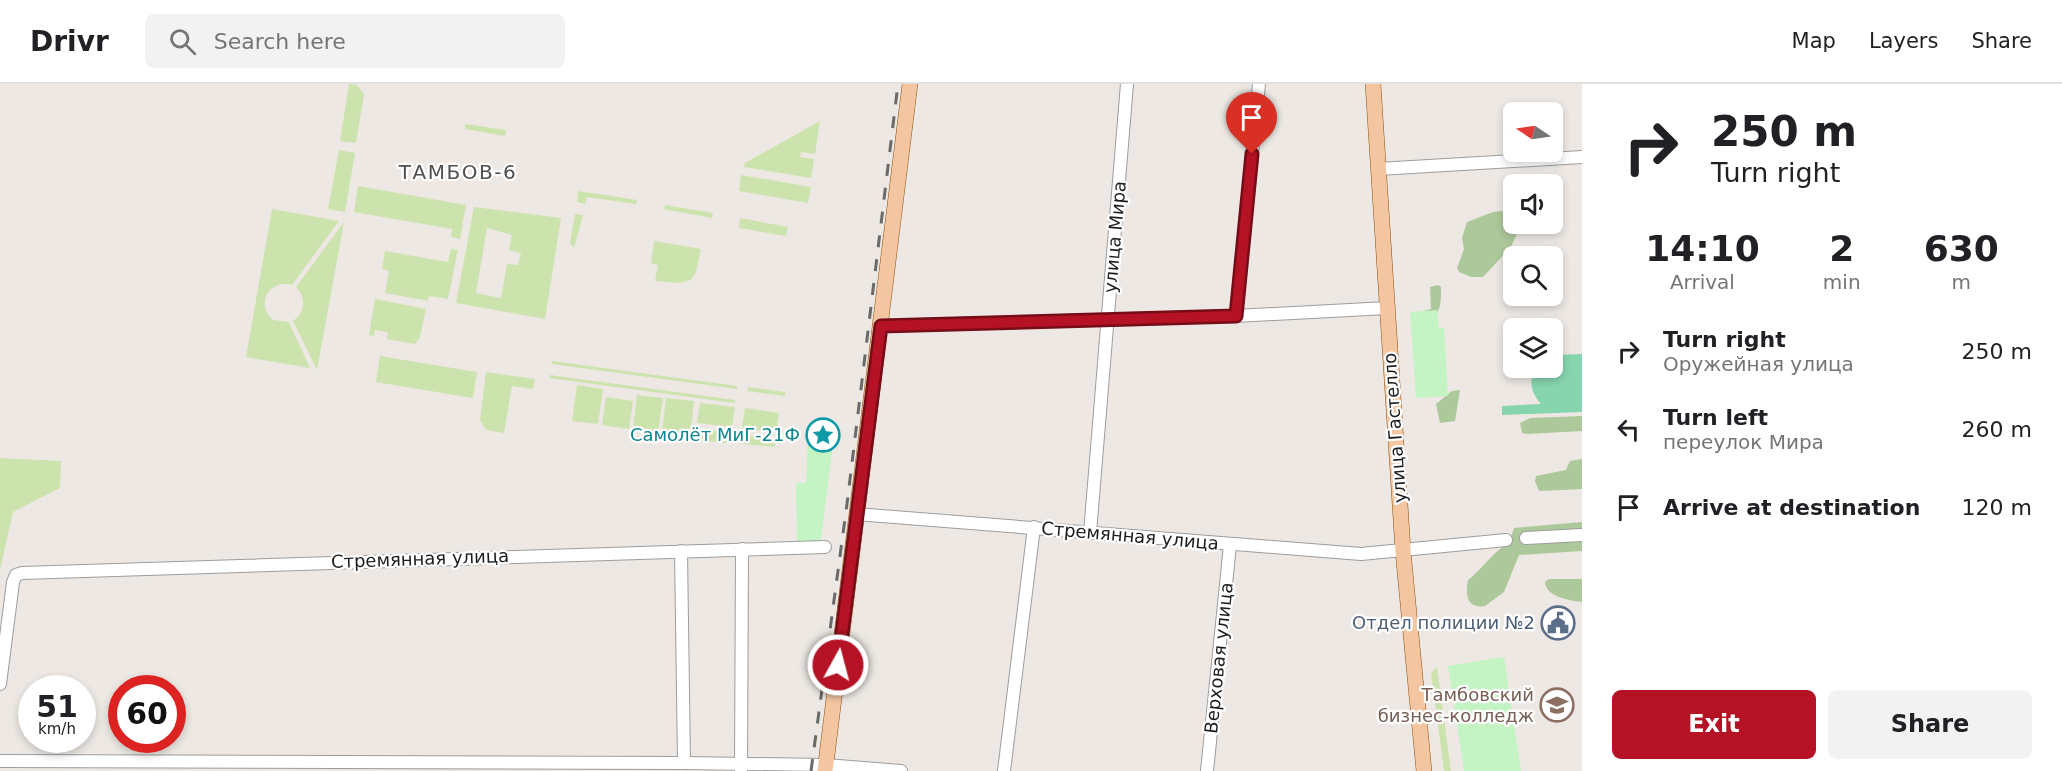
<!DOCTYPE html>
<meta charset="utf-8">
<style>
body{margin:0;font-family:"DejaVu Sans",sans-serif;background:#f2f2f2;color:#202124;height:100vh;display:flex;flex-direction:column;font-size:22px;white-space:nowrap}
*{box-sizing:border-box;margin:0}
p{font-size:20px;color:#757577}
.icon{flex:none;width:33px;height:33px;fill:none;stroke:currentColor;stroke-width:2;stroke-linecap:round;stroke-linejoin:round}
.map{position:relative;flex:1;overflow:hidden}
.panel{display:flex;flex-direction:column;background:#fff;width:480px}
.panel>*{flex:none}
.hud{background:#fff;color:#202124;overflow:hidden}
.needle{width:39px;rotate:283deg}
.fabs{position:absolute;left:1503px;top:18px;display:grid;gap:12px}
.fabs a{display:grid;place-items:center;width:60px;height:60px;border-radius:9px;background:#fff;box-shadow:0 3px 9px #0003;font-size:30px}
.speed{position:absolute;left:18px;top:591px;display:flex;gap:12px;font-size:30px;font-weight:700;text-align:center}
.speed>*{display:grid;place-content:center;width:78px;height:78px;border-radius:50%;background:#fff;box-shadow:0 3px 9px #0003;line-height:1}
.speed small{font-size:15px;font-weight:400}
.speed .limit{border:9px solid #d22;background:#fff;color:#111}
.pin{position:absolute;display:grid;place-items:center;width:51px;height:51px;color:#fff;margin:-62px -26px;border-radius:50% 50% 50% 0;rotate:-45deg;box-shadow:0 0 6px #0007}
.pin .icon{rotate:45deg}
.me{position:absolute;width:66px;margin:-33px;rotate:7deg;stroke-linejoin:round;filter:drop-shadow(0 0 4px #0008)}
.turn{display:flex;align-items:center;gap:21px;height:126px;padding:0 30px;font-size:27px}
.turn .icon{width:78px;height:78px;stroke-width:2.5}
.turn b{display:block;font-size:42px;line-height:51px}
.eta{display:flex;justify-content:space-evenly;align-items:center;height:102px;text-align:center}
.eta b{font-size:36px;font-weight:700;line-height:42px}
.button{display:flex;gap:12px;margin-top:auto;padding:12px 30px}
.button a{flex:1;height:69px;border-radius:9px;background:#b61225;color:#fff;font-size:24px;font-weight:700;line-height:69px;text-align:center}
.button a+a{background:#f2f2f2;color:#202124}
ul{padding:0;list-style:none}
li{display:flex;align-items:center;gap:18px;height:78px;padding:0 30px}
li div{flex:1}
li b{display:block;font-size:22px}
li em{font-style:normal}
header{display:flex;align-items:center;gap:36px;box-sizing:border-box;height:84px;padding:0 30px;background:#fff;border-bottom:2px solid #e0e0e0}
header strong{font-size:28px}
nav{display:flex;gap:33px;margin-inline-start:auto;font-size:21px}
.search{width:420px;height:54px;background:#f2f2f2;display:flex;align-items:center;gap:15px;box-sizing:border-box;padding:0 21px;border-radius:9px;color:#757577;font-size:22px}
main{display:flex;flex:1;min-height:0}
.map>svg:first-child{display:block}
</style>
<header>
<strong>Drivr</strong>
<div class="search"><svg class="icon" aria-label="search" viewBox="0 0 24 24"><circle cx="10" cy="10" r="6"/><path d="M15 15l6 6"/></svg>Search here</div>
<nav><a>Map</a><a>Layers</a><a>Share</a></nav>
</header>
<main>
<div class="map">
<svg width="1582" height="687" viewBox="0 0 1582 687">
<rect width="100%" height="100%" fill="#ede8e3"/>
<g fill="#cde3ad" fill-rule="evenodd">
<path d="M349,0L357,1L364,10L356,59L340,57Z"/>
<path d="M820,37L815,70L801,68L800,73L814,75L811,94L744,83L745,79Z"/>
<path d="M465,40L506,46L505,52L465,45Z"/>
<path d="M339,66L355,69L345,128L328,125Z"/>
<path d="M741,91L811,103L808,119L739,107Z"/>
<path d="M358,102L466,121L460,155L451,153L452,145L354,128Z"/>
<path d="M578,107L637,116L636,120L587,113L585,120L577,118Z"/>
<path d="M665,121L713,129L712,134L664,125Z"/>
<path d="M474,123L561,134L545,235L456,219ZM487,144L512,151L509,166L521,169L518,181L507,180L501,214L476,209Z"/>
<path d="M272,125L339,137L292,201C269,195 255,220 273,236L289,238L310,284L246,273Z"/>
<path d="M575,130L583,131L574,164L570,159Z"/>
<path d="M740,134L788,143L786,152L739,144Z"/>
<path d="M344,138L317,286L293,237C305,228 307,215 296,203Z"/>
<path d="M654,157L701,165L696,188L691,196L679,199L655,197L658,181L651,179Z"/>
<path d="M451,165L458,166L448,215L429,212L428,217L385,209L389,187L382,185L385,167L448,178Z"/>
<path d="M375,215L426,225L420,253L415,260L387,255L388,248L375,246L374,252L369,251Z"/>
<path d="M380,272L477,288L473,314L376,298Z"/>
<path d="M552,277L737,302V305L552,280Z"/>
<path d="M486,288L535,295L533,305L512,302L504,349L486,346L480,336Z"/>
<path d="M550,291L735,316V319L549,294Z"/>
<path d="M577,301L603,305L598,340L572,337Z"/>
<path d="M748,303L785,308V312L747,307Z"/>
<path d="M637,311L663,314L658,348L633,345Z"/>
<path d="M606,313L633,317L629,345L602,341Z"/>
<path d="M666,314L694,317L690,352L662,348Z"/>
<path d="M700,319L735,323L732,343L697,339Z"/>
<path d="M745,324L779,329L776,349L742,344Z"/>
<path d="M696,345L728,348L727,359L696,356Z"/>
<path d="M744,351L776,354L775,363L743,360Z"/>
<path d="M0,374L61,377L60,404L13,428L0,486Z"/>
<path d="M1437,583L1451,687H1444L1431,589Z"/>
</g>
<g fill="#adc89b">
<path d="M1513,126L1514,140H1529L1517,149L1511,163L1483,193H1471L1459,188L1457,184L1464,165L1462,154L1467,138L1493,128Z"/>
<path d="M1438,201L1441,203C1441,224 1441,228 1424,240L1417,229L1431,225L1430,203Z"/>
<path d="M1460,306L1455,337L1440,339L1436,320L1452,307Z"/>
<path d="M1582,332V347L1527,350L1522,349L1520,339L1530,334Z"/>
<path d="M1582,375V405L1539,407L1535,397L1536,392L1566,386L1570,377Z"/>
<path d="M1582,438V467L1519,471L1504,508L1485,522C1467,525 1465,511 1468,496C1483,485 1492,468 1509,459L1514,444Z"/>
<path d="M1549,495H1582V518C1570,517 1545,512 1545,498Z"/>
</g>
<g fill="#c4f4c3">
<path d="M1437,226L1439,244H1444L1448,312L1416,314L1410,228Z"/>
<path d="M809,339L835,343L820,462H797L796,399H806Z"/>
<path d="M1504,573L1521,687H1464L1448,582Z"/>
</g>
<path fill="#87d5ae" d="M1582,270V328L1502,331V322L1541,320C1531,309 1528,297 1536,284H1552L1553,272L1555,271Z"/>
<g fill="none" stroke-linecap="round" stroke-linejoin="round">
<g stroke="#9d9d9d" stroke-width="14">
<g id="minor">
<path d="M1378,85L1582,73"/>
<path d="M1236,232L1259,0"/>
<path d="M881,242L1236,232L1387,224"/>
<path d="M856,430L1361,470L1506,456"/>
<path d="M1090,449L1127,0"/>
<path d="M1526,454L1582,451"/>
<path d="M681,467L684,679"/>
<path d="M0,600L13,498L16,491L22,489L825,463"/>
<path d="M0,677L684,679L826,681L901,687"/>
<path d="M741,687L742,465"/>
<path d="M1004,687L1034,443"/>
<path d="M1207,687L1230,461"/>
</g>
</g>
<g stroke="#87510d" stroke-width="16">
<g id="major">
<path d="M1373,0L1403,467L1424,687"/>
<path d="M825,687L910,0"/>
</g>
</g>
<use href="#minor" stroke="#fff" stroke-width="12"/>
<use href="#major" stroke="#f3c6a1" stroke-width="15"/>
<path stroke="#6a6a6a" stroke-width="3" stroke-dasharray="12 12" stroke-linecap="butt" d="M811,687L847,420L898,0"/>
</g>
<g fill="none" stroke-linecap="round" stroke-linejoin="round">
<g stroke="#760c18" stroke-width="15">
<path id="route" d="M838,581L881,242L1236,232L1252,70"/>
</g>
<use href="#route" stroke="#b61225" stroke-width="10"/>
</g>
<defs>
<g id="sight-ring" transform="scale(1.725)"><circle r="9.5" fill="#fff" stroke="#0f9aa8" stroke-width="1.5"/><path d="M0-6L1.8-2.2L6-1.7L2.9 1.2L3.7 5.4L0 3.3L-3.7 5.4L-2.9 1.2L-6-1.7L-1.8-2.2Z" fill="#0f9aa8"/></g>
<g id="civic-ring" transform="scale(1.725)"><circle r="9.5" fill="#fff" stroke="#5c6f8a" stroke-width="1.5"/><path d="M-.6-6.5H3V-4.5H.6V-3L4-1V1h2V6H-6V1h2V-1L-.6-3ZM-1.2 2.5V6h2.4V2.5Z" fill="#5c6f8a"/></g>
<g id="university-ring" transform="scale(1.725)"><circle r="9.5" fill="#fff" stroke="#8d6e63" stroke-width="1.5"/><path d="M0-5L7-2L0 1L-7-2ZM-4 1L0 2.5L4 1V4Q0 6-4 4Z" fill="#8d6e63"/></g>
</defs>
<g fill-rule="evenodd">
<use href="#sight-ring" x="823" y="351"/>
<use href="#civic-ring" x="1558" y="539"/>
<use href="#university-ring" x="1557" y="621"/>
</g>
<g text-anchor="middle" stroke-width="4.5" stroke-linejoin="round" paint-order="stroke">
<g font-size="18" fill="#1c1c1c" stroke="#fff">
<text transform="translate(1115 153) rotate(-85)" y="6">улица Мира</text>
<text transform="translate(1395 344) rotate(-94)" y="6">улица Гастелло</text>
<text transform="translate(1130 452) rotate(5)" y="6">Стремянная улица</text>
<text transform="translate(420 475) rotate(-2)" y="6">Стремянная улица</text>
<text transform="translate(1219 574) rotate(-84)" y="6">Верховая улица</text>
</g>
<g font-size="18" fill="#0d838f" stroke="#fff" text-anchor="end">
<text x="800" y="357">Самолёт МиГ-21Ф</text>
</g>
<g font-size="18" fill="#4e5e75" stroke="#fff" text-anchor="end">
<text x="1535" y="545">Отдел полиции №2</text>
</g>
<g font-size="18" fill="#785e54" stroke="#fff" text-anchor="end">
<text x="1534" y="617">Тамбовский<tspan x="1534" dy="21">бизнес-колледж</tspan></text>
</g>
<g font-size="20" letter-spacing="1.5" fill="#4f4f4f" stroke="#fff">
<text x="458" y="95">ТАМБОВ-6</text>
</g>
</g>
</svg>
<div class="fabs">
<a><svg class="needle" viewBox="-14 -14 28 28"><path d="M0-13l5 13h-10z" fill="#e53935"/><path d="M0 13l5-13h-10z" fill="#757577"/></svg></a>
<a><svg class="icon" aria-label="sound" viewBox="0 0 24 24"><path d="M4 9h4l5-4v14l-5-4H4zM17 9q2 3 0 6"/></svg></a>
<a><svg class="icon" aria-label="search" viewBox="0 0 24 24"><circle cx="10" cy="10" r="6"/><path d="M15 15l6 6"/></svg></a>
<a><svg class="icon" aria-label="layers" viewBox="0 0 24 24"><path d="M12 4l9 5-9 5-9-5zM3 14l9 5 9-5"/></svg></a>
</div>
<div class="speed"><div>51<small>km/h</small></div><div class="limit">60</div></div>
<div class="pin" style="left:1252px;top:70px;background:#d93025"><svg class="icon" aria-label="arrive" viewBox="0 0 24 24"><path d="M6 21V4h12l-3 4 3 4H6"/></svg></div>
<svg class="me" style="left:838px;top:581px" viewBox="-20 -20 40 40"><circle r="17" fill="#b61225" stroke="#fff" stroke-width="3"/><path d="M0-11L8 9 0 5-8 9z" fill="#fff"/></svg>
</div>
<section class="panel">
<div class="hud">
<div class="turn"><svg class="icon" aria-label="right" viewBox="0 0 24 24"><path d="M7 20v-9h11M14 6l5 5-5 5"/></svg><div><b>250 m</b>Turn right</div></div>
</div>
<div class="eta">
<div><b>14:10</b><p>Arrival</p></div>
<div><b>2</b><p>min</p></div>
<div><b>630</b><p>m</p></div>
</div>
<ul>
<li><svg class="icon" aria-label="right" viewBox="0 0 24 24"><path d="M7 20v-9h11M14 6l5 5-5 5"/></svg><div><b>Turn right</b><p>Оружейная улица</p></div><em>250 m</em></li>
<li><svg class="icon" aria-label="left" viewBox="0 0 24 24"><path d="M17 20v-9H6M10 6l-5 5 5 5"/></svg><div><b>Turn left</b><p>переулок Мира</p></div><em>260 m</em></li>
<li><svg class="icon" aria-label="arrive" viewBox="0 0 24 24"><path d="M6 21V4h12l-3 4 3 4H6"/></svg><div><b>Arrive at destination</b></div><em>120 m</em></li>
</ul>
<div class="button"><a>Exit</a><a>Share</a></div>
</section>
</main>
